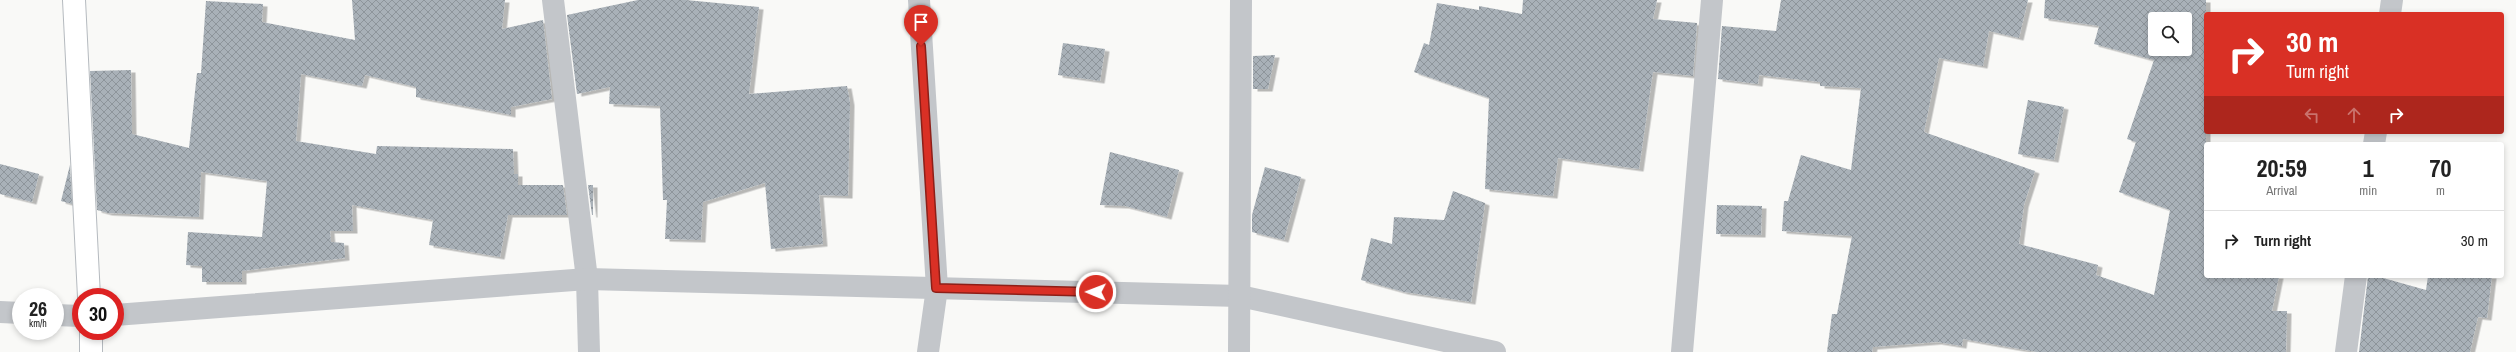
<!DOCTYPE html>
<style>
body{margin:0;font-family:"Archivo Narrow",sans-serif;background:#f2f2f2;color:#222;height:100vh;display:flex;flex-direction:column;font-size:15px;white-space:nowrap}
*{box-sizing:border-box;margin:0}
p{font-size:13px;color:#767676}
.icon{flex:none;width:22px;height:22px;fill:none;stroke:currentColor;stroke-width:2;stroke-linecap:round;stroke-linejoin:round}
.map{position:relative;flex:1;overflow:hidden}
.sheet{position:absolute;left:2204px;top:142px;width:300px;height:136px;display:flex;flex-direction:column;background:#fff;border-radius:4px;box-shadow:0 2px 6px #0003}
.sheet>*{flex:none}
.hud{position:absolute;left:2204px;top:12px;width:300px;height:122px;border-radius:4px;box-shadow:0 2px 6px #0003;background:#d93025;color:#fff;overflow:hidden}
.controls{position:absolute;left:2148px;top:12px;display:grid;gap:8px}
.controls a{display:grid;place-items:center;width:44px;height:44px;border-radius:4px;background:#fff;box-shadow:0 2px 6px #0003;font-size:20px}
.speed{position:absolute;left:12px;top:288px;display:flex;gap:8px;font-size:20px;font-weight:700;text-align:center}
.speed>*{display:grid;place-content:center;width:52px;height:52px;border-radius:50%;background:#fff;box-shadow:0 2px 6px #0003;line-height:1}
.speed small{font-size:10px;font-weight:400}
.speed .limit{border:6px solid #d22;background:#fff;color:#111}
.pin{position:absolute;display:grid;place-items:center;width:34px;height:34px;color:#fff;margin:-41px -17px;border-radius:50% 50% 50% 0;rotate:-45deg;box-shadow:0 0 4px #0007}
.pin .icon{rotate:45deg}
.me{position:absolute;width:44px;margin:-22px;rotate:271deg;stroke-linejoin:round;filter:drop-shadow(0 0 3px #0008)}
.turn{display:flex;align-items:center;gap:14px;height:84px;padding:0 16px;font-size:18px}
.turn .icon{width:52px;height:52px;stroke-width:2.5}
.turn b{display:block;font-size:28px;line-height:34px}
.lanes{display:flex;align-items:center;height:38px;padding:0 16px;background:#0003;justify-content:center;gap:20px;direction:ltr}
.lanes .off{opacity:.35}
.eta{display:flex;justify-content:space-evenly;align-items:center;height:68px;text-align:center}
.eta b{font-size:24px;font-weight:700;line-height:28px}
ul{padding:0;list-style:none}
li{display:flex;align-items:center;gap:12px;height:60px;padding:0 16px;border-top:1px solid #e0e0e0}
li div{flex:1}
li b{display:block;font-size:15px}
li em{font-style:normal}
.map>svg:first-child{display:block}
</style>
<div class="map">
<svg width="2516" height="352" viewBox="0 0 2516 352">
<defs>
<pattern id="building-cross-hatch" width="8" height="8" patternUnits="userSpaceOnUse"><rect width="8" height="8" fill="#a9b1b8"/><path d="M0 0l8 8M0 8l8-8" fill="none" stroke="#8e959b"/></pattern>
<filter id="shadow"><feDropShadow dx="4.5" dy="2.5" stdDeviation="0" flood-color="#0004"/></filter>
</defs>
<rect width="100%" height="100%" fill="#f9f9f7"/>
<g fill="url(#building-cross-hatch)" fill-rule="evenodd" filter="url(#shadow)">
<path d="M352,0H505L502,29L543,20L552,99L511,107V115L416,97V87L365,75L362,86L301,74L296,141L376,154L377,146L513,149L514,174H518V185H563L567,215H508L500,257L429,245L433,220L352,205L353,231H330L331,242L344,243L345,258L242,271V282H202V266L186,265L188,232L262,237L267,181L201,172L199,217L108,213L97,210L90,71L131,70L132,134L189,148L197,73H201L206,1L263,4L262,22L355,40Z"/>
<path d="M638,0H686L759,7L749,94L847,86L850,103L848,196L819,195L823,244L771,249L765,183L703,202L701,240L665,239L667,200H663L660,106L609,104L610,87L577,94L567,15Z"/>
<path d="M1523,0H1657L1653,19L1697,23L1693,76L1653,72L1639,169L1558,158L1553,196L1485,189L1489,98L1414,72L1424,43L1429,45L1437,3L1479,10V6L1522,14Z"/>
<path d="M1781,0H2028L2019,38L1989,31L1983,66L1939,58L1924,132L2035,171L2024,205L2019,244L2098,265L2096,275L2154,295L2170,210L2119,192L2136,142L2127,139L2154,60L2094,44L2099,26L2044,18L2045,0H2206V276H2279L2272,311H2287L2286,352H2037L1963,339L1962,346L1937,342L1873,347L1872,352H1827L1832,314H1837L1852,236L1782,231L1784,201H1788L1801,155L1851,170L1861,88L1820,86V82L1759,75L1758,84L1718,79L1722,26L1776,31ZM2155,19H2185V49H2155Z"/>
<path d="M1063,43L1105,49L1100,81L1058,75Z"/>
<path d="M1275,55L1268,89H1253V56Z"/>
<path d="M2028,100L2064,107L2054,160L2018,154Z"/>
<path d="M1110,152L1179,170L1167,217L1125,206L1100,205Z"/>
<path d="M0,164L39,174L32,202L0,194Z"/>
<path d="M70,165L72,204L61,201Z"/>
<path d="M1265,167L1301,177L1284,240L1252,232V215Z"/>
<path d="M588,185H593V215H592Z"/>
<path d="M1453,191L1485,203L1471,302L1404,292L1361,280L1371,238L1392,244L1394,217L1444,220Z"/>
<path d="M1717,205L1762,206L1761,235L1716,234Z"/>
<path d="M2368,276H2376L2426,290L2428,276H2492L2487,318L2478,317L2470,352H2359Z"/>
</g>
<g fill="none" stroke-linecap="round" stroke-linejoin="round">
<g stroke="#b5babf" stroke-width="24">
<g id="secondary">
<path d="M74,0L89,297"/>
<path d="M91,331V352"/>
</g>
</g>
<g stroke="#c3c6ca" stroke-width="22">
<path d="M553,0L587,279L589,352"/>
<path d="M919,0L937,288L928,352"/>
<path d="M2390,14L2392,0"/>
<path d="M2374,144L2376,132"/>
<path d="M0,312L21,313"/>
<path d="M55,315L81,316"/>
<path d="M115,315L587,279L1240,296L1495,352"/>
<path d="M1239,352L1241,0"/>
<path d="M1682,352L1712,0"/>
<path d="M2346,352L2356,276"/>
</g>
<use href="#secondary" stroke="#fff" stroke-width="22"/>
</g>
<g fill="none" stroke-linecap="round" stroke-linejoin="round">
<g stroke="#8d1f18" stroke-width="10">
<path id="route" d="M921,46L936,288L1096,292"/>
</g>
<use href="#route" stroke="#d93025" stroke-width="7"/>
</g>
</svg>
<div class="controls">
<a><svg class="icon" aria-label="search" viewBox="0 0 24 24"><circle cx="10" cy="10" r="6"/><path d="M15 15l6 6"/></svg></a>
</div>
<div class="speed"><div>26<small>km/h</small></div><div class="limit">30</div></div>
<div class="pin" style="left:921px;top:46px;background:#d93025"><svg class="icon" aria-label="arrive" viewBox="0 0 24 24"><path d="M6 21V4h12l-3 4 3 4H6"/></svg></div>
<svg class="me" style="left:1096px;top:292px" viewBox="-20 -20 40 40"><circle r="17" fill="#d93025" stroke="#fff" stroke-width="3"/><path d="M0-11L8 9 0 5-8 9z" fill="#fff"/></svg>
<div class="hud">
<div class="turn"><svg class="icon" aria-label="right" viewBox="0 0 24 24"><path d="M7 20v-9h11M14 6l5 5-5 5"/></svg><div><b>30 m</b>Turn right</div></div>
<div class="lanes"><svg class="icon off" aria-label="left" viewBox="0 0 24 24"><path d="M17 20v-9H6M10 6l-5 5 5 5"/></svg><svg class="icon off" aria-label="ahead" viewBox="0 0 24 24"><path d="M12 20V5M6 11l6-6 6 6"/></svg><svg class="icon" aria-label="right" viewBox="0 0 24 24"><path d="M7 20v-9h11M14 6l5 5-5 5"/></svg></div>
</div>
<section class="sheet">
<div class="eta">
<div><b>20:59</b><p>Arrival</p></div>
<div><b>1</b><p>min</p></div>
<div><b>70</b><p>m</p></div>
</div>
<ul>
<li><svg class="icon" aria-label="right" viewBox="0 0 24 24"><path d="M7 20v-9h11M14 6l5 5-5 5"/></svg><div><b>Turn right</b></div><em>30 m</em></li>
</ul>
</section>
</div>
